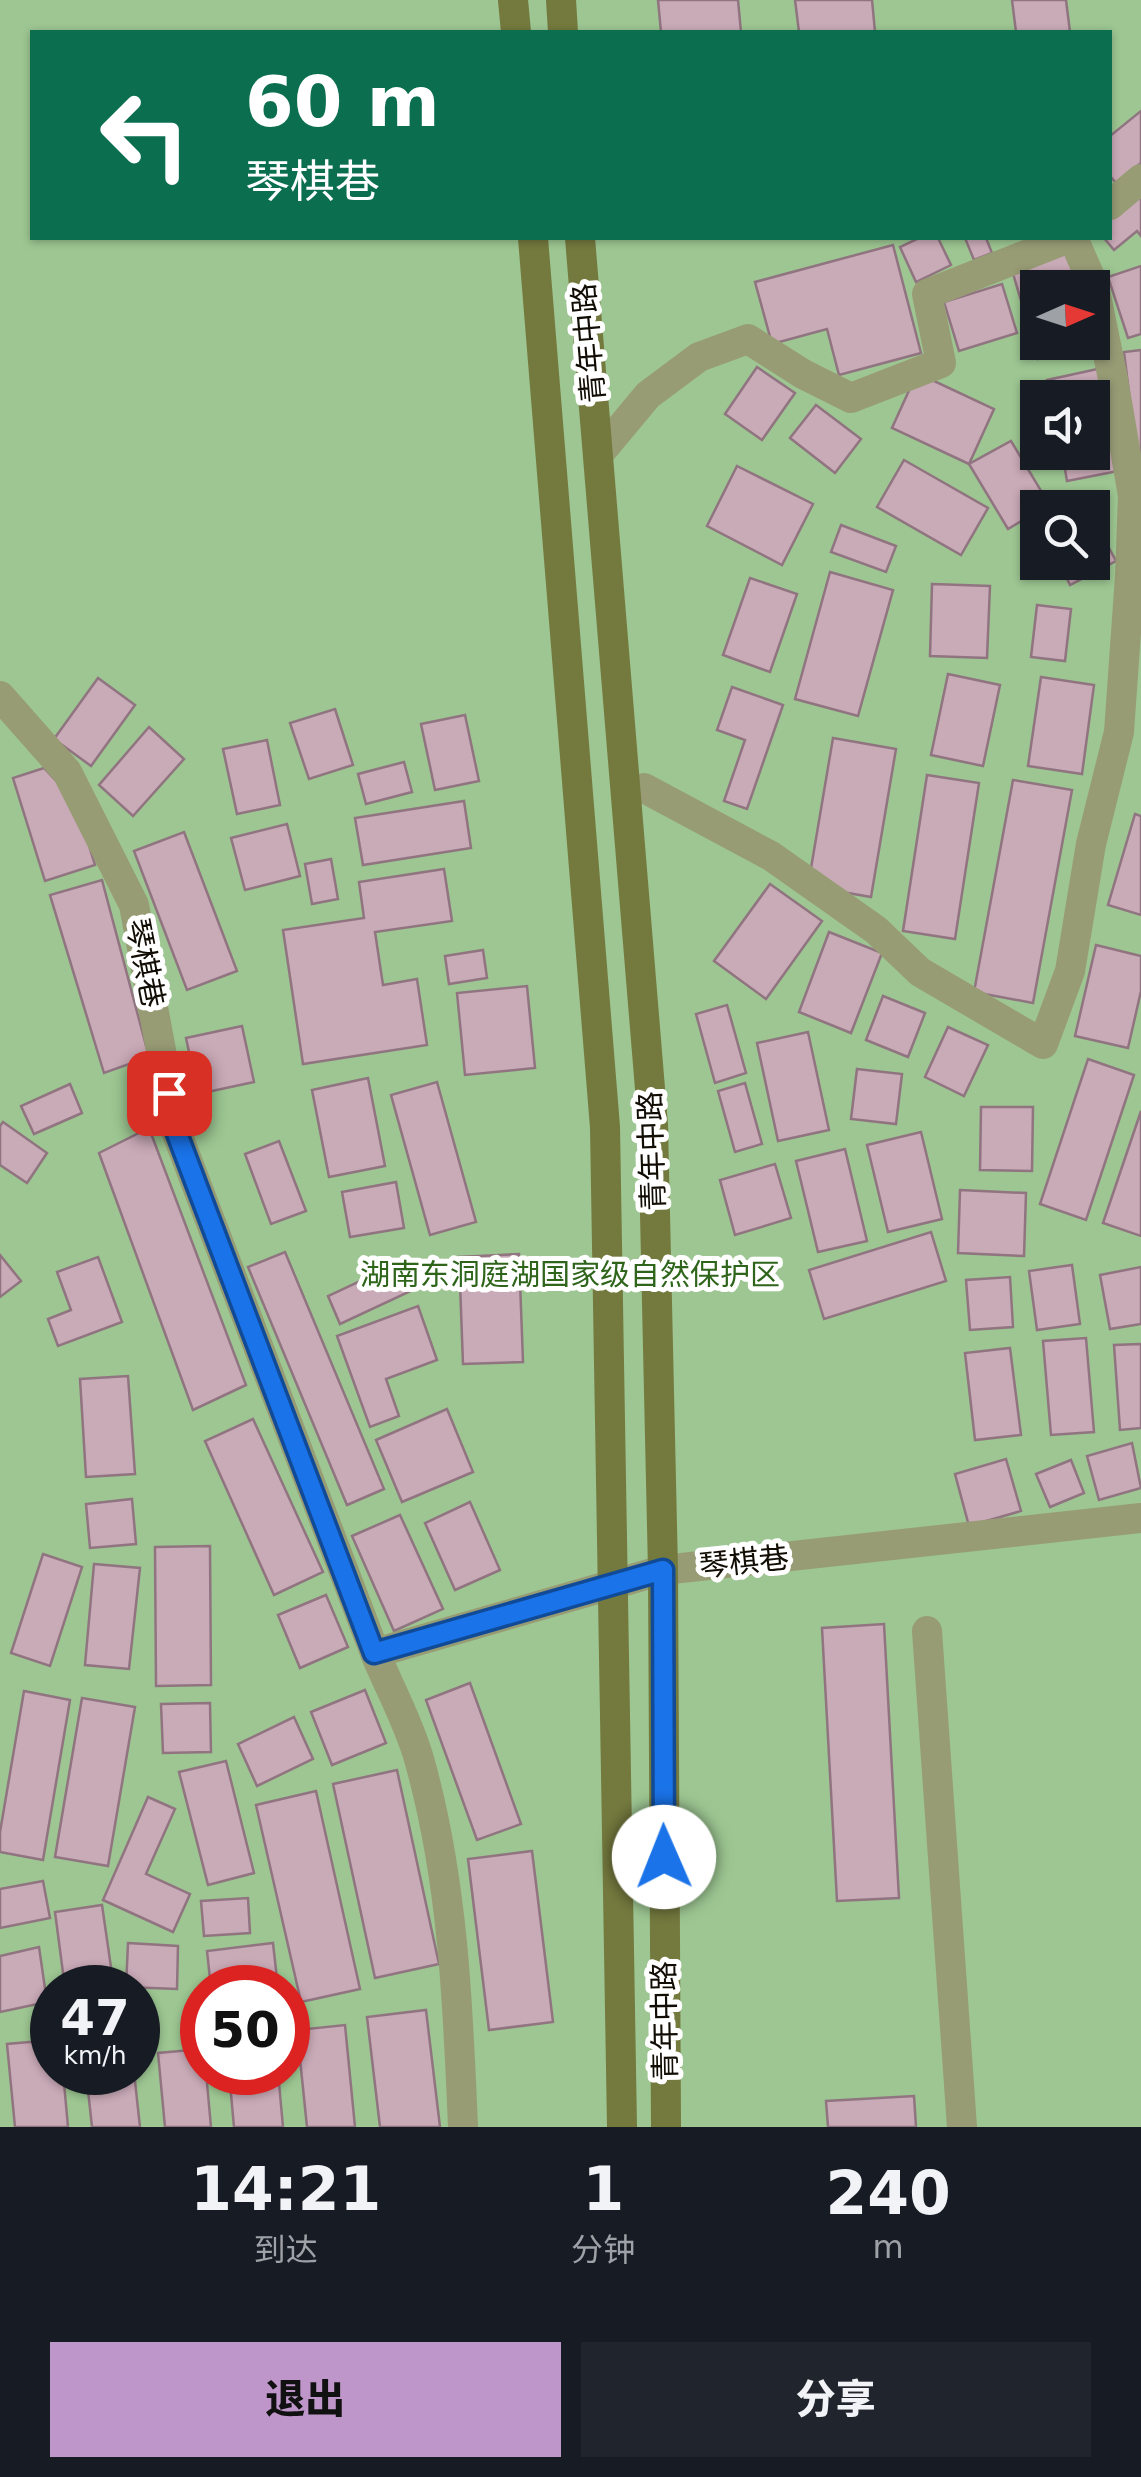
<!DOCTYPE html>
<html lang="zh">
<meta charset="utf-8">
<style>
body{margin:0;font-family:"DejaVu Sans","Noto Sans SC",sans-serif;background:#20242c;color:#f1f3f6;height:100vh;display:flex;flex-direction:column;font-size:38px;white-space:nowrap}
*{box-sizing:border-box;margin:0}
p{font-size:32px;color:#9ea1a6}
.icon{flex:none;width:55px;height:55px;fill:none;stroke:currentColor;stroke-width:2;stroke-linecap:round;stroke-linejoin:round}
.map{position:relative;height:2127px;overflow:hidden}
.drawer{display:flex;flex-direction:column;background:#171b24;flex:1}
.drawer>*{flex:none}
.banner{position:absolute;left:30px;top:30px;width:1082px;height:210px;border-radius:0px;box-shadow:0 2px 8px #0004;background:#0b6e4f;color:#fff;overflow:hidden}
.needle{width:65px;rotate:87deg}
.fabs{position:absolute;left:1020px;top:270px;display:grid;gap:20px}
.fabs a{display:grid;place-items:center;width:90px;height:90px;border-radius:0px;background:#171b24;box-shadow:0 2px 8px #0004;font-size:50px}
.speed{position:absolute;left:30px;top:1965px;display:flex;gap:20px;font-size:50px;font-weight:700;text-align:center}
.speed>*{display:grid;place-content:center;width:130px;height:130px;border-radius:50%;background:#171b24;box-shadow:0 2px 8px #0004;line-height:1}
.speed small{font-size:25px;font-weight:400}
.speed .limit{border:15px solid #d22;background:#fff;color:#111}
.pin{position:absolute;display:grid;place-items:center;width:85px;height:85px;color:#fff;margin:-42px;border-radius:20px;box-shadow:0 5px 15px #0006}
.me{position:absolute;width:110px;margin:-55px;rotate:359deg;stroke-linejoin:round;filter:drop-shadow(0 0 8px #0008)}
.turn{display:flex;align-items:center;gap:35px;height:210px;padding:0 50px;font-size:45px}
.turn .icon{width:130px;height:130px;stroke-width:2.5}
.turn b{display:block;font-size:70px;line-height:85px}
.eta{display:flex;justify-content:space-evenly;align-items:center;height:170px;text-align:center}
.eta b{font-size:60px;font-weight:800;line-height:70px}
.action{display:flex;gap:20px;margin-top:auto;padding:20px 50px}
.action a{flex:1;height:115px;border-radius:0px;background:#bf96c9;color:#111;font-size:40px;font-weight:800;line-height:115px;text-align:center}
.action a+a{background:#20242c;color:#f1f3f6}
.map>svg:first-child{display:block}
</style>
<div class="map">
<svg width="1141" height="2127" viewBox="0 0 1141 2127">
<rect width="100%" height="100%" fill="#f0e1c6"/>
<path fill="#9dc692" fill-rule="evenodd" d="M0,0H1141V2127H0ZM32,32H1110V238H32ZM1038,288H1092V342H1038ZM1038,398H1092V452H1038ZM1038,508H1092V562H1038ZM52,1988H138V2072H52ZM202,1988H288V2072H202Z"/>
<g fill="#c9aab7" stroke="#907480" stroke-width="2.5">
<path d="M658,0H738L741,32H661Z"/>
<path d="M795,0H872L875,32H799Z"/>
<path d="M1012,0H1066L1070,32H1016Z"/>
<path d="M1141,111V163L1116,183L1110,176V136Z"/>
<path d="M1141,184V236L1137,231L1114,250L1104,238H1110V209Z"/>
<path d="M919,238H938L951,265L916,282L900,247Z"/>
<path d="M965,238H986L992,253L974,260Z"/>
<path d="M893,245L921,353L839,375L827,329L772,344L755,282Z"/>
<path d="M1066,247L1077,288H1038V342L1093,343L1038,359L1010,263Z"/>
<path d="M1141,266V334L1128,338L1108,277Z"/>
<path d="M1002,284L1017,333L959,351L944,302Z"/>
<path d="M1141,350V466L1138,467L1124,352Z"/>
<path d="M757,367L795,393L762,440L725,414Z"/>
<path d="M1102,368L1123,470L1067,481L1062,452H1092V398H1050L1047,380Z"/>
<path d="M917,373L994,409L969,464L892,428Z"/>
<path d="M816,405L861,439L835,473L790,438Z"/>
<path d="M1011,441L1049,504L1038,508V511L1008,529L969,464Z"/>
<path d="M904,460L988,508L961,555L877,507Z"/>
<path d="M737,466L813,504L782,565L707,526Z"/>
<path d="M1092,516L1116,561L1070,585L1059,562H1092Z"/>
<path d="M841,525L896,546L886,572L831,552Z"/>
<path d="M830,572L893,590L858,716L795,699Z"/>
<path d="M750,578L797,594L770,672L723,655Z"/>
<path d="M932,584L990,586L987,658L930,656Z"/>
<path d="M1037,605L1071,609L1065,661L1031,657Z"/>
<path d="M948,674L1000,685L983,766L931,755Z"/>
<path d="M1041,677L1094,685L1082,774L1028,766Z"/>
<path d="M98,678L135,705L91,766L54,739Z"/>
<path d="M732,687L783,705L747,809L724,801L745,740L717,730Z"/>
<path d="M335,709L353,765L309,779L290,723Z"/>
<path d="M465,715L479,781L435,790L421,724Z"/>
<path d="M149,727L184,759L133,816L99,785Z"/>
<path d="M833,738L896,749L871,897L808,886Z"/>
<path d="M267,740L280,805L237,814L223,749Z"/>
<path d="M404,762L412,792L366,804L358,774Z"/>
<path d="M44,768L75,801L95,865L45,881L13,778Z"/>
<path d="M927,775L979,783L955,939L903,931Z"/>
<path d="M1013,780L1072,790L1033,1003L974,992Z"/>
<path d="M464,801L471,848L363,865L355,818Z"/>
<path d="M1135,814L1141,816V915L1108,905Z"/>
<path d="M287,824L300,876L245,890L231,838Z"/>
<path d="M184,832L237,971L187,990L134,851Z"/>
<path d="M331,859L338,899L312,904L305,864Z"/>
<path d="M444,869L452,921L375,932L383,985L417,979L427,1045L303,1064L283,930L364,918L359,882Z"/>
<path d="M102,880L149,1057L104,1073L50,895Z"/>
<path d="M770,884L822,921L766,999L714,961Z"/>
<path d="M829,932L882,953L851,1033L799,1012Z"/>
<path d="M1096,945L1141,956V991L1128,1048L1075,1036Z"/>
<path d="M483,950L487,978L449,984L445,956Z"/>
<path d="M527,986L535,1068L465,1075L457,993Z"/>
<path d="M883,996L925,1013L908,1057L866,1040Z"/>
<path d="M727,1005L746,1073L715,1083L696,1014Z"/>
<path d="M242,1026L254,1082L198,1094L186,1038Z"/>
<path d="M948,1027L988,1045L964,1096L925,1077Z"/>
<path d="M808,1032L829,1130L778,1141L757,1043Z"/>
<path d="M1088,1059L1134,1075L1086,1220L1040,1204Z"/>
<path d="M857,1069L902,1074L896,1124L851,1119Z"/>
<path d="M368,1078L385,1166L329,1177L312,1090Z"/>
<path d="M437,1082L476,1222L430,1235L391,1095Z"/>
<path d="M745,1083L762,1144L735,1152L718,1091Z"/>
<path d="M70,1084L82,1113L34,1134L21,1106Z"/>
<path d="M981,1107H1033L1032,1171L980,1170Z"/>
<path d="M1141,1111V1236L1103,1223Z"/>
<path d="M3,1122L47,1153L27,1183L0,1165V1126Z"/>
<path d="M149,1128L246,1385L193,1410L99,1153Z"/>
<path d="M921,1132L942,1219L888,1232L867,1145Z"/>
<path d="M279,1141L306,1211L271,1224L245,1154Z"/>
<path d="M845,1149L867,1241L818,1252L796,1161Z"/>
<path d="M775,1164L791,1218L735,1235L720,1180Z"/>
<path d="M396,1182L404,1228L350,1237L342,1192Z"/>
<path d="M960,1190L1026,1193L1024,1256L958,1253Z"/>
<path d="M931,1232L946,1281L824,1319L809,1270Z"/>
<path d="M285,1252L384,1489L347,1505L248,1267Z"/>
<path d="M519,1254L523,1362L463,1364L459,1257Z"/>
<path d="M0,1255L21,1281L0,1297Z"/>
<path d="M98,1257L122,1322L58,1346L48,1319L71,1310L57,1272Z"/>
<path d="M401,1262L413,1290L340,1324L328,1296Z"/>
<path d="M1072,1265L1080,1324L1037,1330L1029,1271Z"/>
<path d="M1141,1267V1324L1110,1329L1100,1275Z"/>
<path d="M1010,1277L1013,1327L970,1330L966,1280Z"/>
<path d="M418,1306L437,1360L386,1379L399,1416L370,1427L337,1336Z"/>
<path d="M1086,1338L1094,1432L1051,1435L1043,1341Z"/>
<path d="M1141,1344V1428L1120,1430L1114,1345Z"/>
<path d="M1010,1348L1021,1435L975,1440L965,1353Z"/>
<path d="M128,1376L135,1474L86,1477L80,1379Z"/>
<path d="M447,1409L473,1472L402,1502L376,1440Z"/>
<path d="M253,1419L323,1572L274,1595L205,1441Z"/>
<path d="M1132,1443L1141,1488L1099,1500L1087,1456Z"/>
<path d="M1006,1459L1021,1511L969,1526L955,1474Z"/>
<path d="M1071,1460L1084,1493L1050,1507L1036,1474Z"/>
<path d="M132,1499L136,1544L90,1548L86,1504Z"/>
<path d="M470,1502L500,1570L455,1590L425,1523Z"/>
<path d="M400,1515L443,1609L394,1631L352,1536Z"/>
<path d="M210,1546L211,1685L156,1686L155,1547Z"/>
<path d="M43,1554L82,1567L50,1666L11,1653Z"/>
<path d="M94,1564L140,1568L129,1669L85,1665Z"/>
<path d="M326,1595L348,1647L300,1668L278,1615Z"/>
<path d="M884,1624L899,1898L837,1901L822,1628Z"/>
<path d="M470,1683L521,1824L477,1840L426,1700Z"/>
<path d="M365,1690L386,1743L332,1765L311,1712Z"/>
<path d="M24,1691L70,1700L43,1860L0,1852V1832Z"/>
<path d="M82,1698L135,1707L108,1866L55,1857Z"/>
<path d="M210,1703L211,1752L163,1753L161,1704Z"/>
<path d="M294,1717L313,1759L257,1786L238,1744Z"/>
<path d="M226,1761L254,1873L208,1885L179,1772Z"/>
<path d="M397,1770L439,1964L375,1978L333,1784Z"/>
<path d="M316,1791L360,1989L301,2002L256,1805Z"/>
<path d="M148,1797L175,1809L146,1874L190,1894L173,1932L103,1900Z"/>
<path d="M532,1851L553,2022L489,2030L468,1859Z"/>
<path d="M43,1881L50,1918L0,1928V1889Z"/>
<path d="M248,1898L250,1933L204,1936L201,1901Z"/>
<path d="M102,1905L114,1988H65L55,1912Z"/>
<path d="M128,1943L178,1946L177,1989L126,1987Z"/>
<path d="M273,1943L278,1988H211L207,1951Z"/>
<path d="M39,1947L47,2002L0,2012V1956Z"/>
<path d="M426,2010L440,2127H380L367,2017Z"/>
<path d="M345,2025L355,2127H307L297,2030Z"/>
<path d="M52,2040V2072H63L68,2127H15L7,2044Z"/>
<path d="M202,2049V2072H206L211,2127H165L158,2053Z"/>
<path d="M86,2072H134L140,2127H92Z"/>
<path d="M229,2072H278L283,2127H234Z"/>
<path d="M914,2096L916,2127H828L826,2101Z"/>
</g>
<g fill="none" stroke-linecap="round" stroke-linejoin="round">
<g stroke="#989c75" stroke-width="30">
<path d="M1110,205L1141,179"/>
<path d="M598,455L648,395L699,357L748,339L803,374L851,398L941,363L927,294L1069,238"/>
<path d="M0,696L67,772L134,905L176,1131L375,1653L663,1570L1141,1518"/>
<path d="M644,788L771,856L876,930L920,972L1043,1044L1070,971L1091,844L1119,732L1130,576L1133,496L1113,379L1094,286L1073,238"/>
<path d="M927,1631L962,2127"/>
<path d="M375,1653C389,1687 409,1723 419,1759C453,1879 458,2004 463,2127"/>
</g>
<g stroke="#74793e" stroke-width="30">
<path d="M513,0L516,32"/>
<path d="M561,0L563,32"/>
<path d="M533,238L605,1127L622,2127"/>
<path d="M580,238L653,1125L663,1570L666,2127"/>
</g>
</g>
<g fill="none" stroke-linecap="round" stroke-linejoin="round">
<g stroke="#114b97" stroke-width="25">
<path id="route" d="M169,1093L176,1131L374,1653L663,1570L664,1857"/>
</g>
<use href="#route" stroke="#1a73e8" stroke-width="18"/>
</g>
<g text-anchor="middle" stroke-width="10" stroke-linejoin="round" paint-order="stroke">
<g font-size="30" fill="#110c04" stroke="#fff">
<text transform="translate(589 343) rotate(-95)" y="10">青年中路</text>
<text transform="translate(145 963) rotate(79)" y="10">琴棋巷</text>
<text transform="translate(652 1151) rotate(-92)" y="10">青年中路</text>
<text transform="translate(744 1562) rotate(-6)" y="10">琴棋巷</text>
<text transform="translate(665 2021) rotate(-91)" y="10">青年中路</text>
</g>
<g font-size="30" fill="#2e651b" stroke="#fff">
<text x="570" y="1285">湖南东洞庭湖国家级自然保护区</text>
</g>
</g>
</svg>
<div class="fabs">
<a><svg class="needle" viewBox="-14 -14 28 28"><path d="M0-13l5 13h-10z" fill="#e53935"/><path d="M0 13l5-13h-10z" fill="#9ea1a6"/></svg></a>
<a><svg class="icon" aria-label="sound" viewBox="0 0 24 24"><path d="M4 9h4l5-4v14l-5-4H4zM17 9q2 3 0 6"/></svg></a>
<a><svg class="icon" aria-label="search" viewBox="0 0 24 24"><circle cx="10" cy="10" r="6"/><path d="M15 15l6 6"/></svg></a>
</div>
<div class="speed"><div>47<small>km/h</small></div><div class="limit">50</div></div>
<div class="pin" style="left:169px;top:1093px;background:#d93025"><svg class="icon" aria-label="arrive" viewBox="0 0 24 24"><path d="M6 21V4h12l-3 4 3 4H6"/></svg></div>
<svg class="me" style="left:664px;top:1857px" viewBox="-20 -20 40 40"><circle r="19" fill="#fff"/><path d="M0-13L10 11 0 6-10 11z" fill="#1a73e8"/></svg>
<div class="banner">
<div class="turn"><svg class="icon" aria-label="left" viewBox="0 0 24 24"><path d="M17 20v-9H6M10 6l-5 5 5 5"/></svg><div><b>60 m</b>琴棋巷</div></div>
</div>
</div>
<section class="drawer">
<div class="eta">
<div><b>14:21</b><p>到达</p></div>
<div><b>1</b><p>分钟</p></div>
<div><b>240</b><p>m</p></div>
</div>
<div class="action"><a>退出</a><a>分享</a></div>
</section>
